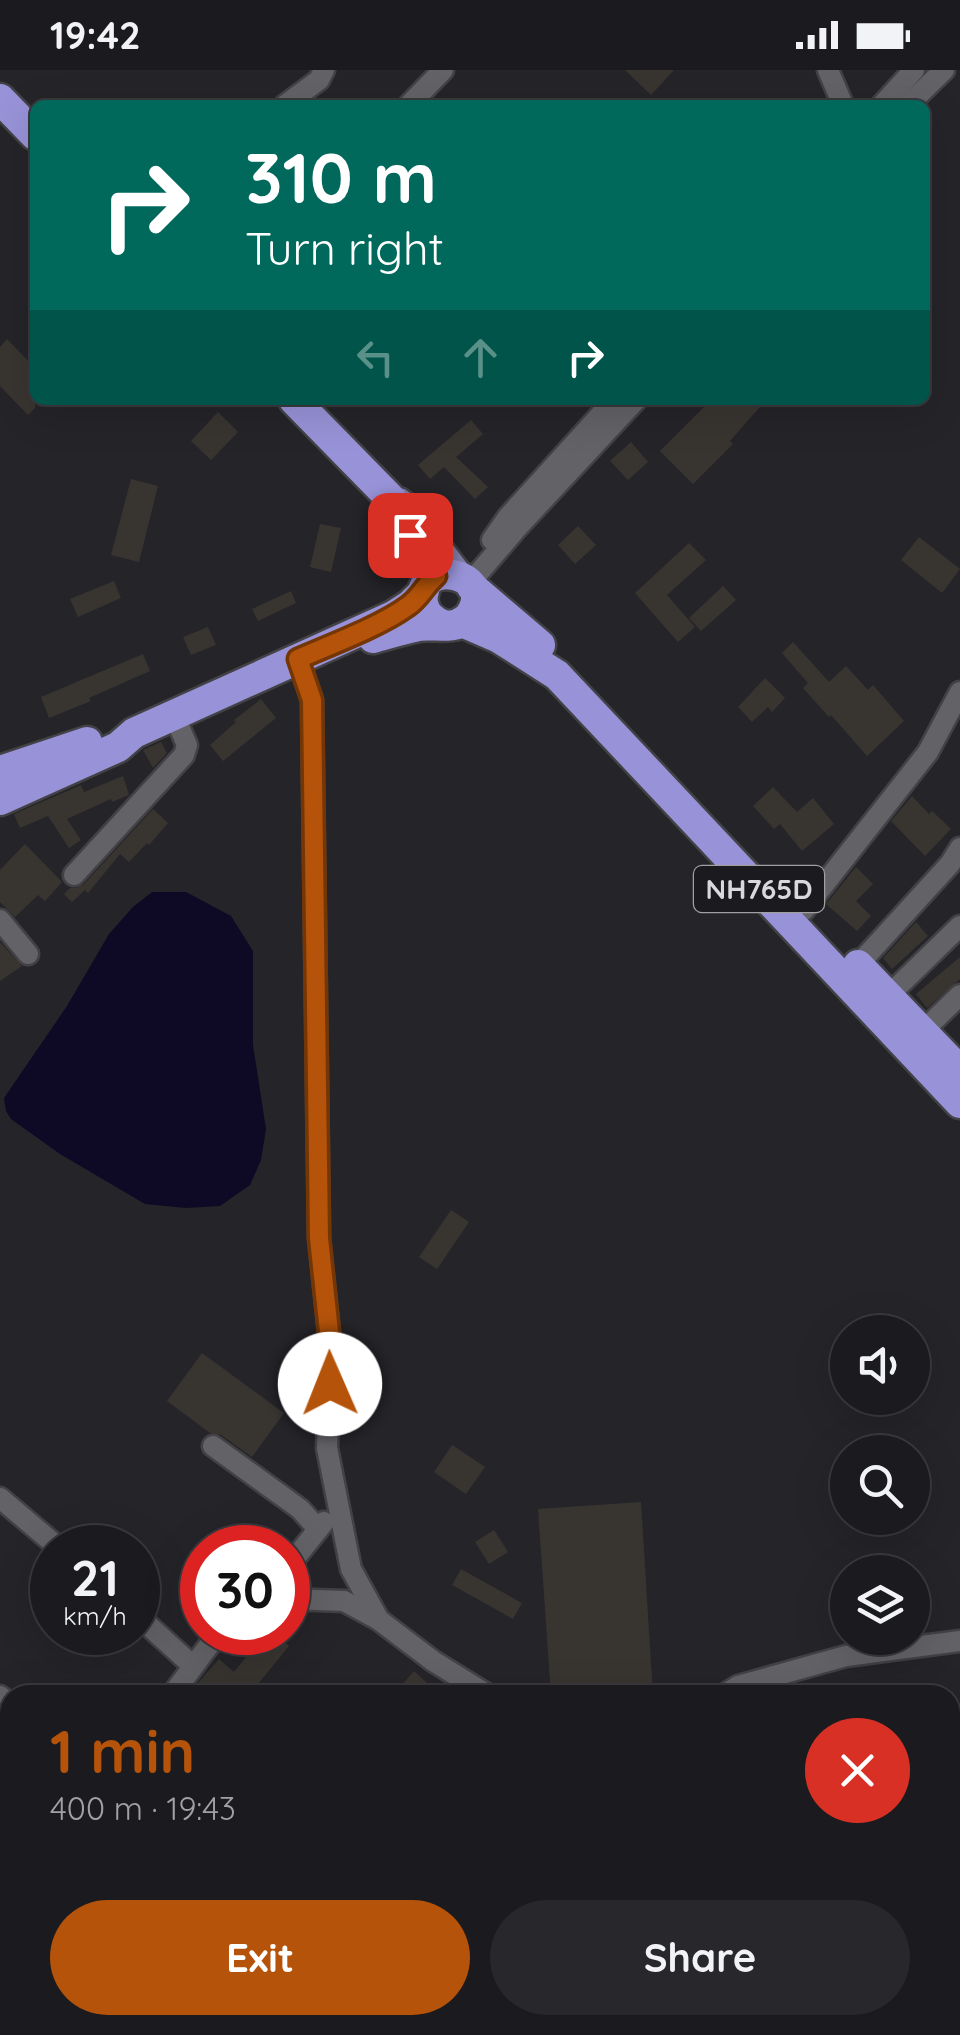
<!DOCTYPE html>
<meta charset="utf-8">
<style>
body{margin:0;font-family:Quicksand,sans-serif;background:#28282c;color:#f1f3f6;height:100vh;display:flex;flex-direction:column;font-size:38px;white-space:nowrap}
*{box-sizing:border-box;margin:0}
p{font-size:32px;color:#a0a1a4}
.icon{flex:none;width:55px;height:55px;fill:none;stroke:currentColor;stroke-width:2;stroke-linecap:round;stroke-linejoin:round}
.map{position:relative;flex:1;overflow:hidden}
.side{position:absolute;left:0px;top:1615px;width:960px;height:350px;display:flex;flex-direction:column;background:#1b1b1f;border-radius:30px 30px 0 0;box-shadow:0 10px 40px #0002,0 0 0 2px #39393d}
.side>*{flex:none}
.top-card{position:absolute;left:30px;top:30px;width:900px;height:305px;border-radius:15px;box-shadow:0 10px 40px #0002,0 0 0 2px #39393d;background:#00695c;color:#fff;overflow:hidden}
.buttons{position:absolute;left:830px;top:1245px;display:grid;gap:20px}
.buttons a{display:grid;place-items:center;width:100px;height:100px;border-radius:50%;background:#1b1b1f;box-shadow:0 10px 40px #0002,0 0 0 2px #39393d;font-size:50px}
.speed{position:absolute;left:30px;top:1455px;display:flex;gap:20px;font-size:50px;font-weight:700;text-align:center}
.speed>*{display:grid;place-content:center;width:130px;height:130px;border-radius:50%;background:#1b1b1f;box-shadow:0 10px 40px #0002,0 0 0 2px #39393d;line-height:1}
.speed small{font-size:25px;font-weight:400}
.speed .limit{border:15px solid #d22;background:#fff;color:#111}
.pin{position:absolute;display:grid;place-items:center;width:85px;height:85px;color:#fff;margin:-42px;border-radius:20px;box-shadow:0 5px 15px #0006}
.me{position:absolute;width:110px;margin:-55px;rotate:359deg;stroke-linejoin:round;filter:drop-shadow(0 0 8px #0008)}
.turn{display:flex;align-items:center;gap:35px;height:210px;padding:0 50px;font-size:45px}
.turn .icon{width:130px;height:130px;stroke-width:2.5}
.turn b{display:block;font-size:70px;line-height:85px}
.lanes{display:flex;align-items:center;height:95px;padding:0 50px;background:#0003;justify-content:center;gap:50px;direction:ltr}
.lanes .off{opacity:.35}
.round{display:grid;place-items:center;flex:none;width:105px;height:105px;border-radius:52px;background:#28282c}
.overview{display:flex;align-items:center;justify-content:space-between;height:170px;padding:0 50px}
h1{font-size:60px;font-weight:700;line-height:75px;color:#b45309}
.primary-button{display:flex;gap:20px;margin-top:auto;padding:20px 50px}
.primary-button a{flex:1;height:115px;border-radius:60px;background:#b45309;color:#fff;font-size:40px;font-weight:700;line-height:115px;text-align:center}
.primary-button a+a{background:#28282c;color:#f1f3f6}
.status{display:flex;justify-content:space-between;align-items:center;height:70px;padding:0 50px;background:#1b1b1f;direction:ltr}
.status svg{height:28px;fill:currentColor}
.map>svg:first-child{display:block}
</style>
<div class="status"><b>19:42</b><svg viewBox="0 0 49 12"><path d="M0 12V9h3v3zM5 12V6h3v6zM10 12V3h3v9zM15 12V0h3v12zM26 1h20v11H26zM47 4h2v5h-2z"/></svg></div>
<div class="map">
<svg width="960" height="1965" viewBox="0 0 960 1965">
<rect width="100%" height="100%" fill="#242429"/>
<path fill="#2e2c47" d="M339,1955H579L564,1965H340Z"/>
<path fill="#0e0925" d="M152,822H186L231,846L253,881V975L266,1059L261,1090L250,1115L220,1136L186,1138L145,1134L60,1084L11,1049L6,1041L4,1028L67,936L109,864L133,837Z"/>
<g fill="#383531">
<path d="M625,0H674L651,25Z"/>
<path d="M7,269L35,298V338L28,345L0,316V277Z"/>
<path d="M711,330H766L730,371L733,374L693,414L660,381Z"/>
<path d="M218,342L238,362L211,390L191,371Z"/>
<path d="M471,350L483,364L456,387L488,417L475,429L444,397L430,409L418,395Z"/>
<path d="M631,372L648,392L628,410L610,391Z"/>
<path d="M131,409L158,416L139,492L111,485Z"/>
<path d="M320,454L341,458L331,502L310,497Z"/>
<path d="M578,456L596,475L575,494L558,475Z"/>
<path d="M919,467L960,499L942,523L901,490Z"/>
<path d="M689,473L706,490L667,525L695,557L678,572L635,523Z"/>
<path d="M114,511L121,528L78,547L70,529Z"/>
<path d="M723,516L736,530L701,561L689,548Z"/>
<path d="M291,521L296,533L258,551L252,539Z"/>
<path d="M208,557L216,575L191,585L183,567Z"/>
<path d="M793,572L829,612L846,596L868,620L873,615L904,651L867,686L831,645L829,647L803,618L808,613L782,583Z"/>
<path d="M143,584L150,601L89,628L91,631L49,648L41,627Z"/>
<path d="M765,608L785,628L772,642L768,637L752,652L738,637Z"/>
<path d="M261,629L276,648L223,691L210,675L236,652L234,650Z"/>
<path d="M161,672L167,683L153,698L143,680Z"/>
<path d="M123,706L129,725L112,732L111,729L67,749L81,770L69,778L48,746L20,758L14,744L81,715L84,722Z"/>
<path d="M773,717L797,742L813,728L834,754L802,781L780,754L774,759L753,736Z"/>
<path d="M912,726L929,744L932,741L951,759L925,786L891,751Z"/>
<path d="M153,739L168,753L149,775L147,773L129,792L120,784L88,823L85,820L72,832L64,824L70,818H77L84,814Z"/>
<path d="M25,774L62,812L45,831L38,825L15,847L0,832V800Z"/>
<path d="M856,797L873,814L856,831L871,846L857,861L826,834Z"/>
<path d="M916,852L928,866L892,899L883,888Z"/>
<path d="M0,872L22,896L0,911Z"/>
<path d="M960,887V909L927,938L916,924Z"/>
<path d="M451,1140L469,1152L437,1199L419,1187Z"/>
<path d="M202,1283L284,1343L252,1387L221,1365L210,1363L167,1331Z"/>
<path d="M452,1375L485,1397L466,1424L434,1402Z"/>
<path d="M641,1432L653,1625H551L538,1439Z"/>
<path d="M494,1460L508,1482L489,1494L475,1472Z"/>
<path d="M461,1499L522,1533L513,1549L452,1515Z"/>
<path d="M266,1562H274L289,1576L249,1625H208L196,1615L219,1589L234,1602Z"/>
<path d="M414,1601L440,1625H393Z"/>
</g>
<g fill="none" stroke-linecap="round" stroke-linejoin="round">
<g stroke="#424246" stroke-width="25">
<g id="minor">
<path d="M828,0L843,35"/>
<path d="M285,35L319,10L324,0"/>
<path d="M409,35L443,0"/>
<path d="M882,35L914,0"/>
<path d="M908,35L944,0"/>
<path d="M492,470L508,447L614,330"/>
<path d="M470,513L517,458L636,330"/>
<path d="M298,589L312,630L319,1168L331,1281L327,1378L351,1499L379,1550L433,1591L488,1625"/>
<path d="M74,805L184,685L187,675L174,645"/>
<path d="M804,840L928,682L960,622"/>
<path d="M0,850L28,884"/>
<path d="M858,895L950,794L960,778"/>
<path d="M888,926L960,856"/>
<path d="M923,961L960,925"/>
<path d="M213,1376L300,1439L318,1459"/>
<path d="M0,1428L59,1478"/>
<path d="M288,1497L324,1452"/>
<path d="M288,1529L344,1531L379,1550"/>
<path d="M138,1546L193,1596"/>
<path d="M172,1625L219,1562"/>
<path d="M724,1625L738,1616L846,1586L960,1571"/>
<path d="M0,1626L10,1634"/>
<path d="M0,1768L10,1792"/>
<path d="M73,1955L77,1965"/>
<path d="M319,1955L324,1965"/>
<path d="M27,1965L45,1955"/>
<path d="M604,1965L612,1958L620,1960"/>
</g>
</g>
<g stroke="#424246" stroke-width="30">
<path id="major" d="M392,430L400,431L409,438L460,505"/>
</g>
<g stroke="#424246" stroke-width="35">
<g id="highway">
<path d="M0,29L35,65"/>
<path d="M294,330L392,430"/>
<path d="M472,517L540,575"/>
<path d="M462,552L499,568L557,605L960,1033"/>
<path d="M373,568C388,564 403,559 419,556C431,554 446,558 458,554C463,552 467,549 470,545C499,503 415,485 423,533C425,545 433,551 443,555"/>
<path d="M0,701L87,672"/>
<path d="M0,730L118,677L134,663L393,546L410,535L424,521"/>
<path d="M858,895L960,1001"/>
</g>
</g>
<use href="#minor" stroke="#626267" stroke-width="20"/>
<use href="#major" stroke="#827fab" stroke-width="25"/>
<use href="#highway" stroke="#9893d8" stroke-width="30"/>
</g>
<g fill="none" stroke-linecap="round" stroke-linejoin="round">
<g stroke="#753606" stroke-width="25">
<path id="route" d="M330,1314L331,1281L319,1168L312,630L298,589C330,575 381,556 408,536C420,528 425,515 436,506L410,465"/>
</g>
<use href="#route" stroke="#b45309" stroke-width="18"/>
</g>
<g text-anchor="middle" stroke-width="10" stroke-linejoin="round" paint-order="stroke">
<rect fill="#1b1b1f" stroke="#a0a0a3" stroke-width="2.5" x="694" y="796" width="130" height="46" rx="8"/>
<g font-size="28" font-weight="bold" fill="#d9d9dc">
<text x="759" y="829">NH765D</text>
</g>
</g>
</svg>
<div class="buttons">
<a><svg class="icon" aria-label="sound" viewBox="0 0 24 24"><path d="M4 9h4l5-4v14l-5-4H4zM17 9q2 3 0 6"/></svg></a>
<a><svg class="icon" aria-label="search" viewBox="0 0 24 24"><circle cx="10" cy="10" r="6"/><path d="M15 15l6 6"/></svg></a>
<a><svg class="icon" aria-label="layers" viewBox="0 0 24 24"><path d="M12 4l9 5-9 5-9-5zM3 14l9 5 9-5"/></svg></a>
</div>
<div class="speed"><div>21<small>km/h</small></div><div class="limit">30</div></div>
<div class="pin" style="left:410px;top:465px;background:#d93025"><svg class="icon" aria-label="arrive" viewBox="0 0 24 24"><path d="M6 21V4h12l-3 4 3 4H6"/></svg></div>
<svg class="me" style="left:330px;top:1314px" viewBox="-20 -20 40 40"><circle r="19" fill="#fff"/><path d="M0-13L10 11 0 6-10 11z" fill="#b45309"/></svg>
<div class="top-card">
<div class="turn"><svg class="icon" aria-label="right" viewBox="0 0 24 24"><path d="M7 20v-9h11M14 6l5 5-5 5"/></svg><div><b>310 m</b>Turn right</div></div>
<div class="lanes"><svg class="icon off" aria-label="left" viewBox="0 0 24 24"><path d="M17 20v-9H6M10 6l-5 5 5 5"/></svg><svg class="icon off" aria-label="ahead" viewBox="0 0 24 24"><path d="M12 20V5M6 11l6-6 6 6"/></svg><svg class="icon" aria-label="right" viewBox="0 0 24 24"><path d="M7 20v-9h11M14 6l5 5-5 5"/></svg></div>
</div>
<section class="side">
<div class="overview"><div><h1>1 min</h1><p>400 m · 19:43</p></div><a class="round" style="background:#d93025;color:#fff"><svg class="icon" aria-label="close" viewBox="0 0 24 24"><path d="M6 6l12 12M18 6L6 18"/></svg></a></div>
<div class="primary-button"><a>Exit</a><a>Share</a></div>
</section>
</div>
